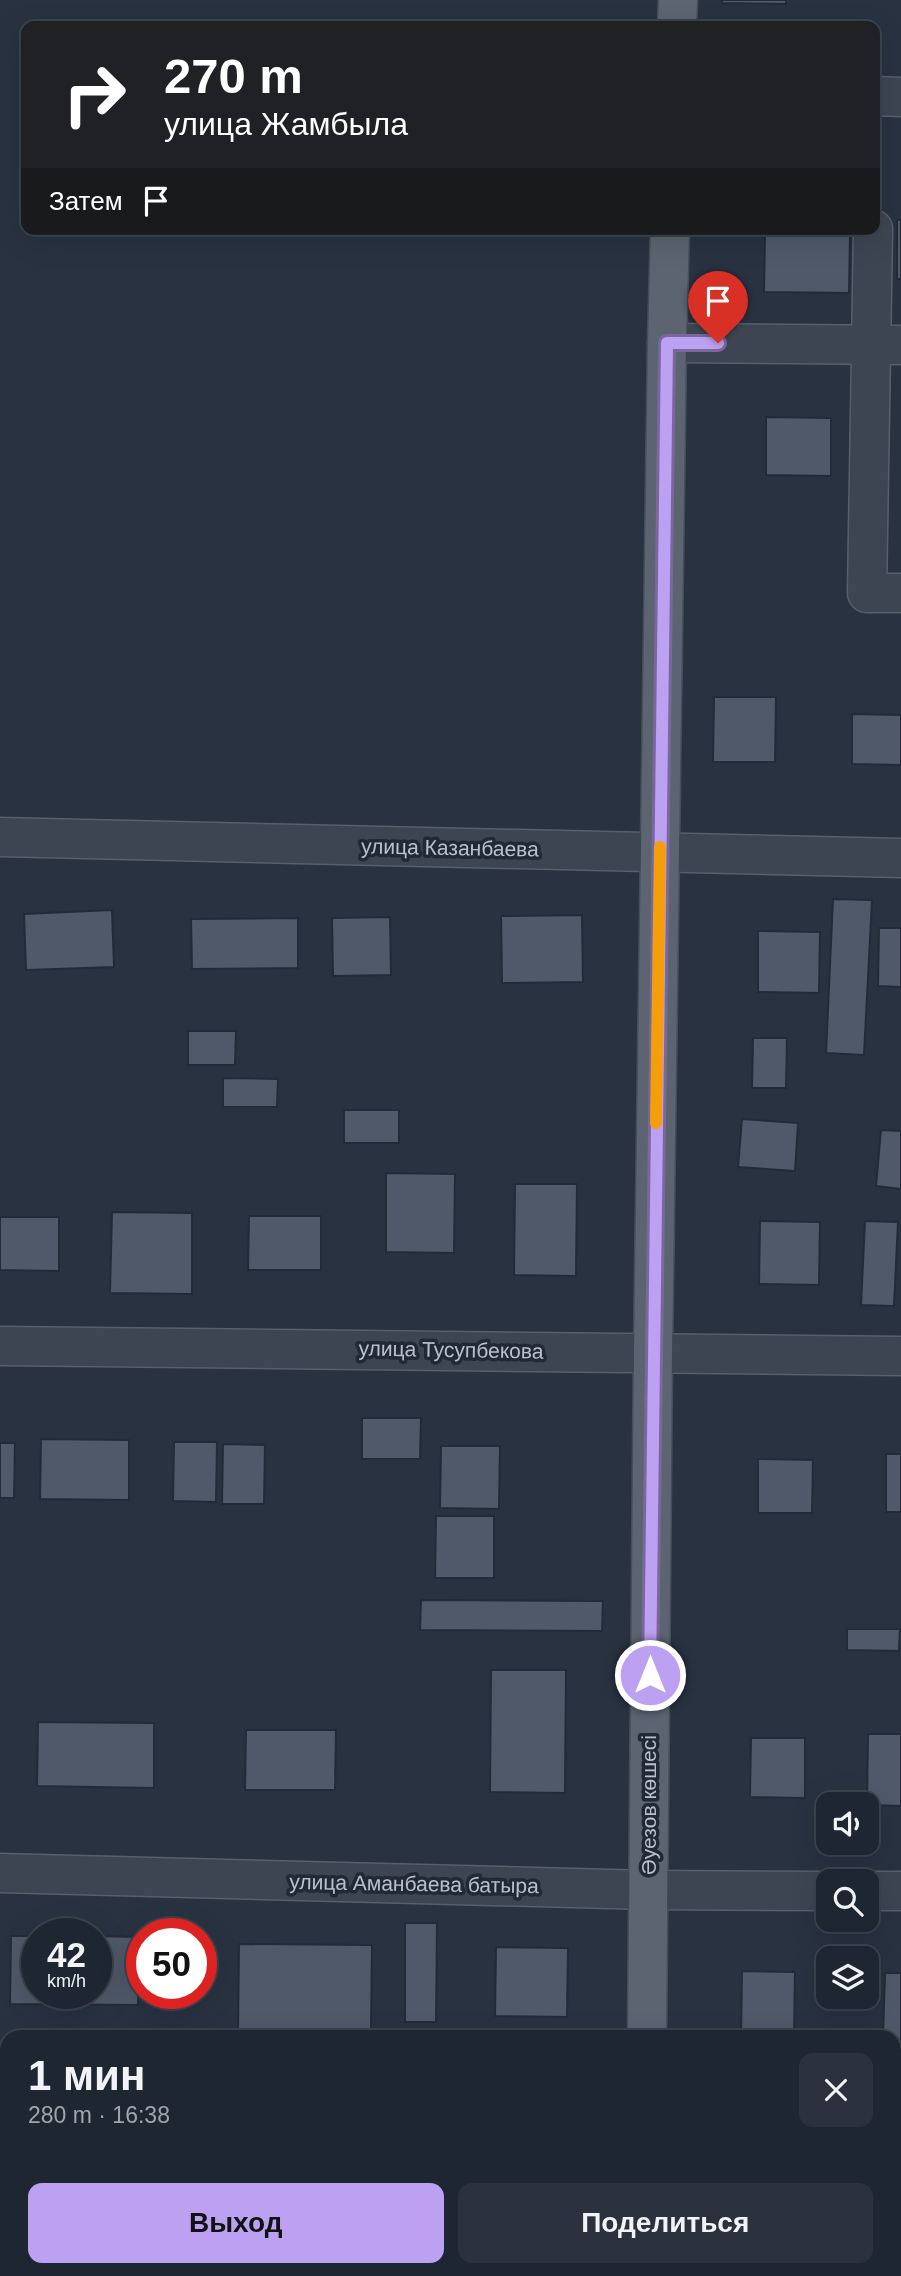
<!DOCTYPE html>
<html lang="ru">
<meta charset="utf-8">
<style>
body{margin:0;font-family:Helvetica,sans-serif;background:#2b323d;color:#f1f3f6;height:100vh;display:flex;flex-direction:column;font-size:26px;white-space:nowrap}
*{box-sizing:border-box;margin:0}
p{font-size:23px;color:#a1a5ab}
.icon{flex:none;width:38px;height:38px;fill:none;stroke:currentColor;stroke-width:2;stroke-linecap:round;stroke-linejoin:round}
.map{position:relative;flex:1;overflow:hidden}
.drawer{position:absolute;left:0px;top:2030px;width:901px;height:247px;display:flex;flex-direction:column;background:#1e2631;border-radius:21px 21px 0 0;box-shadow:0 7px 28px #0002,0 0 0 2px #3c434d}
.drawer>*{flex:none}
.banner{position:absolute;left:21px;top:21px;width:859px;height:214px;border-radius:14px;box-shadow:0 7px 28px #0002,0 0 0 2px #3c434d;background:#202124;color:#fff;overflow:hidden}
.fabs{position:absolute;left:816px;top:1792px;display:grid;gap:14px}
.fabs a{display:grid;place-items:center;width:63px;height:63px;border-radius:14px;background:#1e2631;box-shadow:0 7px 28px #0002,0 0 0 2px #3c434d;font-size:35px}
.speed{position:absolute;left:21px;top:1918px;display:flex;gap:14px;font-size:35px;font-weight:700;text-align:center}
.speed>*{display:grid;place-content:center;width:91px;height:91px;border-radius:50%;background:#1e2631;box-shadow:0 7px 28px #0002,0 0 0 2px #3c434d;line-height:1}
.speed small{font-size:18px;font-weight:400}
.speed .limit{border:10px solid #d22;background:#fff;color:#111}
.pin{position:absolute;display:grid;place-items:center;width:60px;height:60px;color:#fff;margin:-72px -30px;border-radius:50% 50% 50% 0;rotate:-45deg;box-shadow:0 0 7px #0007}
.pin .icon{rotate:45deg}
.me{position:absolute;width:77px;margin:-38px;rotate:0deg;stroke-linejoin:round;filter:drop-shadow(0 0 5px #0008)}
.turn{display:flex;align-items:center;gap:24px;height:147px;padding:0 28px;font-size:32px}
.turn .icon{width:91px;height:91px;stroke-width:2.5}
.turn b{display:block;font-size:49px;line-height:60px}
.then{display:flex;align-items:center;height:66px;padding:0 28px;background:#0003;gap:14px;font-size:26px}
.round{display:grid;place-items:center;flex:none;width:74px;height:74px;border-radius:14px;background:#2b323d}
.summary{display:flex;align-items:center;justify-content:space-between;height:119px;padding:0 28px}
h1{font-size:42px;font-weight:700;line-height:52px}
.button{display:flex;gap:14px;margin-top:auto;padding:14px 28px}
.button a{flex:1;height:80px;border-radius:14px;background:#bca0f2;color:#111;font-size:28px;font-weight:700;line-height:80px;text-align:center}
.button a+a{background:#2b323d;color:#f1f3f6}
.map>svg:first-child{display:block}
</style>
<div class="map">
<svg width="901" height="2276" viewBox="0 0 901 2276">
<rect width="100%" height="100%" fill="#283241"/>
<g fill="#4f5969" stroke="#232b38" stroke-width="2">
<path d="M722,0H786V4L722,3Z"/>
<rect x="897" y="220" width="4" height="59"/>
<path d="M765,235H850L849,293L764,292Z"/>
<path d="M766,417L831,418V476L766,475Z"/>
<path d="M714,697H776L775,762H713Z"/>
<path d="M852,714L901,715V765L852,764Z"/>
<path d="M833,899L872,900L864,1055L826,1053Z"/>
<path d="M112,910L114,967L26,970L24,914Z"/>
<path d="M582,915L583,982L502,983L501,916Z"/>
<path d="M390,917L391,975L333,976L332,918Z"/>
<path d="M298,918V968L192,969L191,919Z"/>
<path d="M879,928H901V987L878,986Z"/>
<path d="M758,931L820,932L819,993L758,992Z"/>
<path d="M188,1031H236L235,1065H188Z"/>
<path d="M753,1038H787L786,1088H752Z"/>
<path d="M223,1078L278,1079L277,1107H223Z"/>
<rect x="344" y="1110" width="55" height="33"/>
<path d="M742,1119L798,1123L795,1171L738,1167Z"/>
<path d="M881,1130L901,1131V1189L876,1186Z"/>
<path d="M386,1173L455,1174L454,1253L386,1252Z"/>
<path d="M515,1184H577L576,1276L514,1275Z"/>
<path d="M112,1212L192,1213V1294L110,1293Z"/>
<path d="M249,1216H321V1270H248Z"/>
<path d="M0,1217H59V1271L0,1270Z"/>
<path d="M760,1221L820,1222L819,1285L759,1284Z"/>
<path d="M865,1221L898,1222L894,1306L861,1305Z"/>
<path d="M362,1418H421L420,1459H362Z"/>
<path d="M41,1439L129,1440V1500L40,1499Z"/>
<path d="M174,1442H217L216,1502L173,1501Z"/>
<path d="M0,1443H15L14,1498H0Z"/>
<path d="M223,1444L265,1445L264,1504H222Z"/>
<path d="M441,1446H500L499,1509L440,1508Z"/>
<rect x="886" y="1454" width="15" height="58"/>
<path d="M758,1459L813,1460L812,1513H758Z"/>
<path d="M436,1516H494V1578H435Z"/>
<path d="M421,1600L603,1601L602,1631L420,1630Z"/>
<path d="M847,1629H900L899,1651L847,1650Z"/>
<path d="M491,1670H566L565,1793L490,1792Z"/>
<path d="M38,1722L154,1723V1788L37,1786Z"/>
<path d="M246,1730H336L335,1790H245Z"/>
<path d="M868,1734H901V1806L867,1805Z"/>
<path d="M751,1738H805V1798L750,1797Z"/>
<path d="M405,1923H437L436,2022H405Z"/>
<path d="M11,1936H37V1993H96V1936L139,1937L138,2005L10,2004Z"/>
<path d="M239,1944L372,1945L371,2031L238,2030Z"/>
<path d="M496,1947L568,1948L567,2017L495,2016Z"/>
<path d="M742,1971L795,1972L794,2037H741Z"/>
<path d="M885,1973H901V2045H894V2037H883Z"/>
<path d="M894,2255H901V2276H866V2270H894Z"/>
<rect x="17" y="2270" width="117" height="6"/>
<rect x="223" y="2270" width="115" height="6"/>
<rect x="405" y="2270" width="32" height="6"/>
<rect x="452" y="2270" width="113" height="6"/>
<rect x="734" y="2270" width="62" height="6"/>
</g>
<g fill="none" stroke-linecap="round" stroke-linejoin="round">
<g stroke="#575f6b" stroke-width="41">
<g id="minor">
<path d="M875,96L901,97"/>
<path d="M873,229L867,593H901"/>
<path d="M667,343L901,345"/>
<path d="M0,837L901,858"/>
<path d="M0,1346L901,1356"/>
<path d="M0,1873L648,1890L828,1891"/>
<path d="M866,1891H901"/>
</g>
</g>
<g stroke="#464d5a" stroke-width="41">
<g id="major">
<path d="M677,26L678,0"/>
<path d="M647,2037L653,1352L667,343L670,229"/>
<path d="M644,2276V2270"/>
</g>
</g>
<use href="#minor" stroke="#3c4551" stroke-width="38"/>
<use href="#major" stroke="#5b6470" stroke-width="38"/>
</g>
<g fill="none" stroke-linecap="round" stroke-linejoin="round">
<g stroke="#7a689d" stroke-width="18">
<path id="route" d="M650,1675L667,343H718"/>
</g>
<use href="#route" stroke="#bca0f2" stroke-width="12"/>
<path stroke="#f59e0b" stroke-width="12" d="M656,1123L660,847"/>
</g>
<g text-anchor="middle" stroke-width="7" stroke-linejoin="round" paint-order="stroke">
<g font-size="21" fill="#b9c0cb" stroke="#212936">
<text transform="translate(450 848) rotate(1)" y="7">улица Казанбаева</text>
<text transform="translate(451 1350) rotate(1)" y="7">улица Тусупбекова</text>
<text transform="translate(649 1805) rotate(-90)" y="7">Әуезов көшесі</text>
<text transform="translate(414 1884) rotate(1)" y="7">улица Аманбаева батыра</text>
</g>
</g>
</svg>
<div class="fabs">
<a><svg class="icon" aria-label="sound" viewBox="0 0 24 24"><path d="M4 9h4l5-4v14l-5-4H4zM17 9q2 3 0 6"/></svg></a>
<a><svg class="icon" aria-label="search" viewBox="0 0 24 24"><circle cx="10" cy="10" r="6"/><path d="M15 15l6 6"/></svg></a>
<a><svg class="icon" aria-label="layers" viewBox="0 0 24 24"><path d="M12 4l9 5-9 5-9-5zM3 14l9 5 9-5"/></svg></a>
</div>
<div class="speed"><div>42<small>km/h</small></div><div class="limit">50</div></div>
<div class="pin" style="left:718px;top:343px;background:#d93025"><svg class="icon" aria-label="arrive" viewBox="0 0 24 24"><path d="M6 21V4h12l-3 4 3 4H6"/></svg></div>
<svg class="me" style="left:650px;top:1675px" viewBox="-20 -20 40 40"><circle r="17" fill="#bca0f2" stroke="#fff" stroke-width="3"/><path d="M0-11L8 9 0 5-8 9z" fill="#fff"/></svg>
<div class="banner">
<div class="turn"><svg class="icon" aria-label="right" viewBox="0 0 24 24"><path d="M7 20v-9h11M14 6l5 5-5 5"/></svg><div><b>270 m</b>улица Жамбыла</div></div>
<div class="then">Затем<svg class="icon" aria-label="arrive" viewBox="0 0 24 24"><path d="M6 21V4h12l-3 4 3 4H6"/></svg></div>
</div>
<section class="drawer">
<div class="summary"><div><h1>1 мин</h1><p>280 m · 16:38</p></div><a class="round"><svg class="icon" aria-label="close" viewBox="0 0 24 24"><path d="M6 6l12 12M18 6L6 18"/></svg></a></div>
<div class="button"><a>Выход</a><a>Поделиться</a></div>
</section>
</div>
